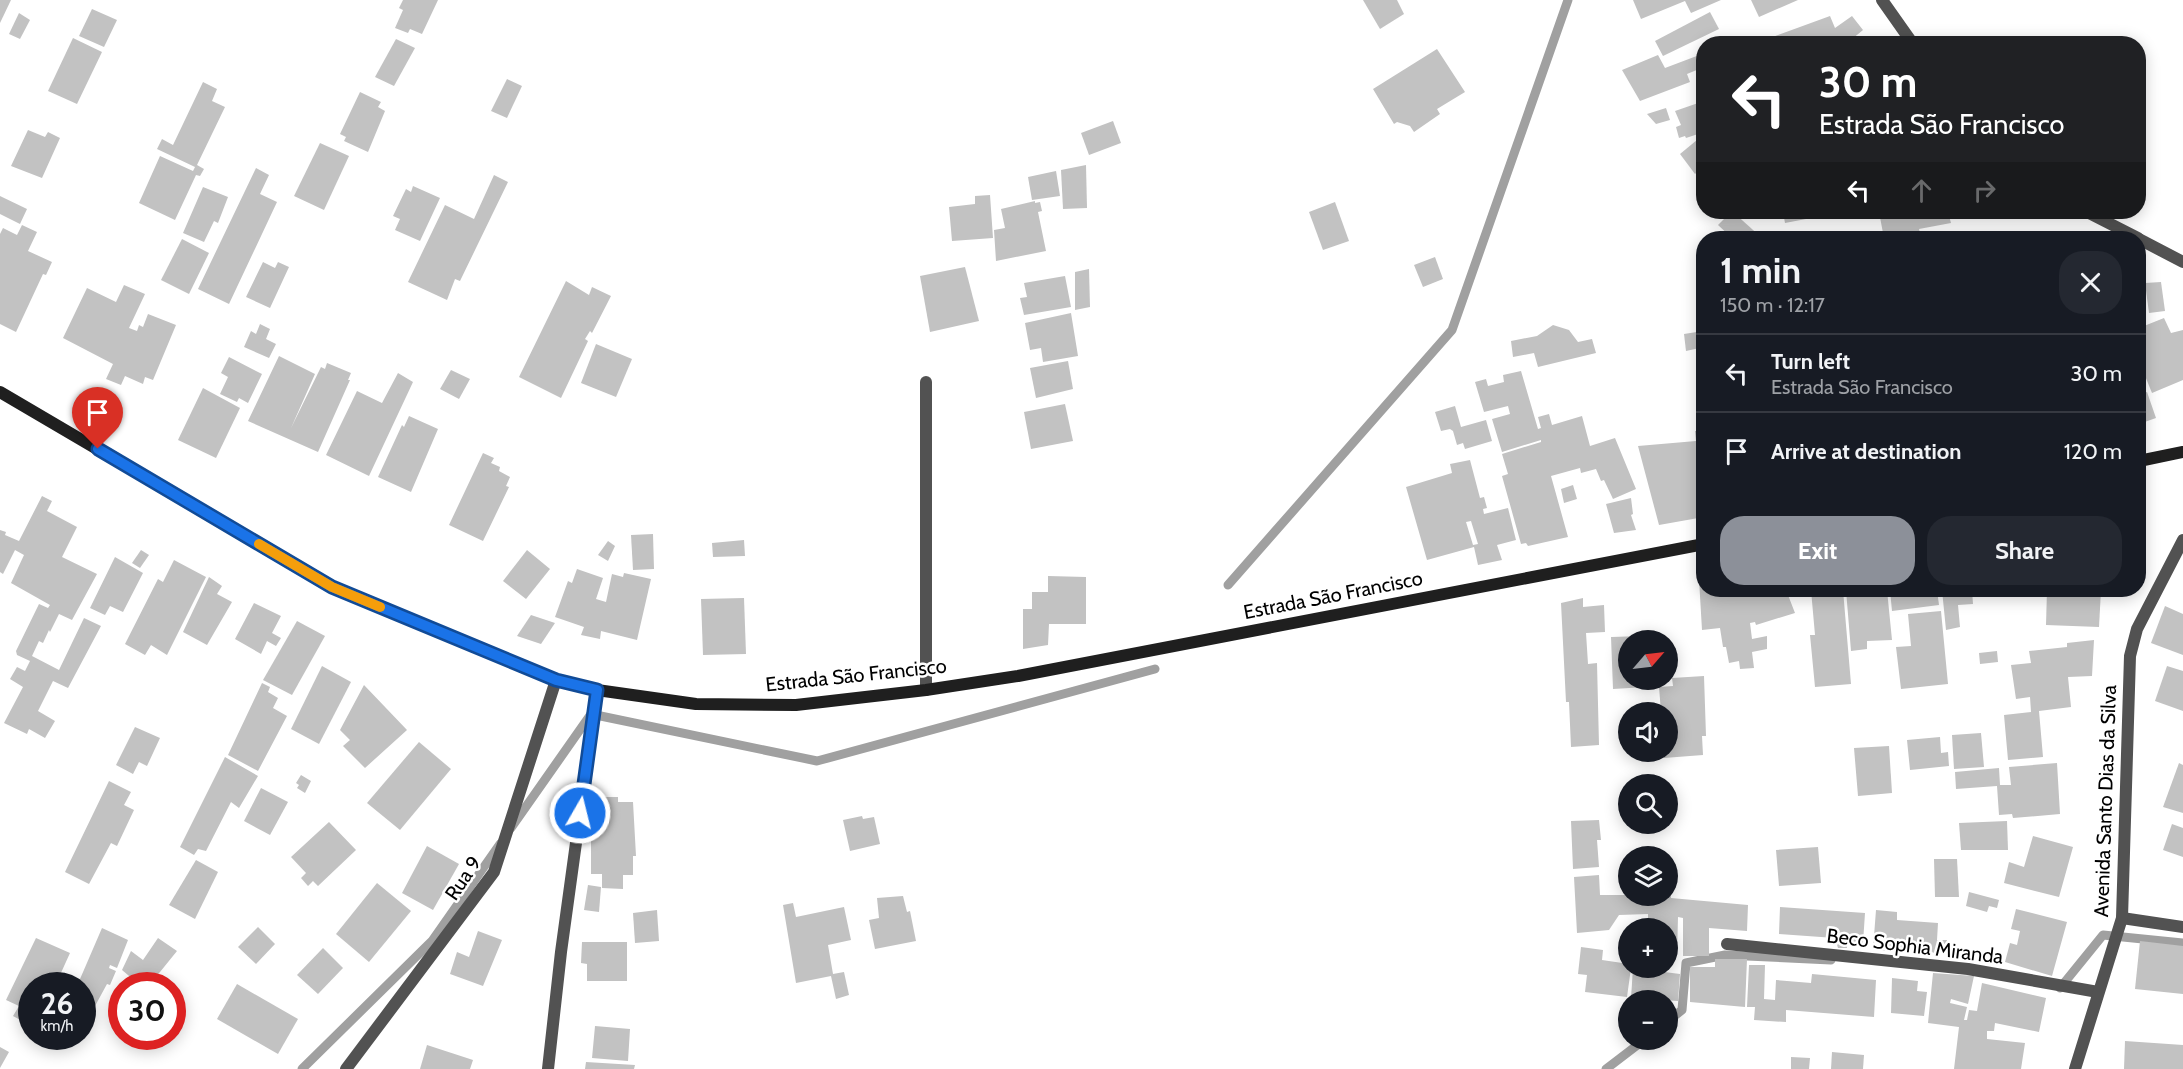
<!DOCTYPE html>
<meta charset="utf-8">
<style>
body{margin:0;font-family:Cabin,sans-serif;background:#242831;color:#f1f3f6;height:100vh;display:flex;flex-direction:column;font-size:22px;white-space:nowrap}
*{box-sizing:border-box;margin:0}
p{font-size:20px;color:#9ea1a6}
.icon{flex:none;width:33px;height:33px;fill:none;stroke:currentColor;stroke-width:2;stroke-linecap:round;stroke-linejoin:round}
.map{position:relative;flex:1;overflow:hidden}
.side{position:absolute;left:1696px;top:231px;width:450px;height:366px;display:flex;flex-direction:column;background:#171b24;border-radius:24px;box-shadow:0 3px 15px #0003}
.side>*{flex:none}
.guide{position:absolute;left:1696px;top:36px;width:450px;height:183px;border-radius:24px;box-shadow:0 3px 15px #0003;background:#202124;color:#fff;overflow:hidden}
.needle{width:39px;rotate:62deg}
.controls{position:absolute;left:1618px;top:630px;display:grid;gap:12px}
.controls a{display:grid;place-items:center;width:60px;height:60px;border-radius:50%;background:#171b24;box-shadow:0 3px 15px #0003;font-size:30px}
.speed{position:absolute;left:18px;top:972px;display:flex;gap:12px;font-size:30px;font-weight:700;text-align:center}
.speed>*{display:grid;place-content:center;width:78px;height:78px;border-radius:50%;background:#171b24;box-shadow:0 3px 15px #0003;line-height:1}
.speed small{font-size:15px;font-weight:400}
.speed .limit{border:9px solid #d22;background:#fff;color:#111}
.pin{position:absolute;display:grid;place-items:center;width:51px;height:51px;color:#fff;margin:-62px -26px;border-radius:50% 50% 50% 0;rotate:-45deg;box-shadow:0 0 6px #0007}
.pin .icon{rotate:45deg}
.me{position:absolute;width:66px;margin:-33px;rotate:8deg;stroke-linejoin:round;filter:drop-shadow(0 0 4px #0008)}
.turn{display:flex;align-items:center;gap:21px;height:126px;padding:0 24px;font-size:27px}
.turn .icon{width:78px;height:78px;stroke-width:2.5}
.turn b{display:block;font-size:42px;line-height:51px}
.lanes{display:flex;align-items:center;height:57px;padding:0 24px;background:#0003;justify-content:center;gap:30px;direction:ltr}
.lanes .off{opacity:.35}
.round{display:grid;place-items:center;flex:none;width:63px;height:63px;border-radius:24px;background:#242831}
.overview{display:flex;align-items:center;justify-content:space-between;height:102px;padding:0 24px}
h1{font-size:36px;font-weight:700;line-height:45px}
.action{display:flex;gap:12px;margin-top:auto;padding:12px 24px}
.action a{flex:1;height:69px;border-radius:24px;background:#8c9099;color:#fff;font-size:24px;font-weight:700;line-height:69px;text-align:center}
.action a+a{background:#242831;color:#f1f3f6}
ul{padding:0;list-style:none}
li{display:flex;align-items:center;gap:18px;height:78px;padding:0 24px;border-top:2px solid #363941}
li div{flex:1}
li b{display:block;font-size:22px}
li em{font-style:normal}
.map>svg:first-child{display:block}
</style>
<div class="map">
<svg width="2183" height="1069" viewBox="0 0 2183 1069">
<rect width="100%" height="100%" fill="#fff"/>
<g fill="none" stroke-linecap="round" stroke-linejoin="round">
<g stroke="#a0a0a0" stroke-width="9">
<path d="M1228,585L1452,330L1568,0"/>
<path d="M511,828L591,714L817,761L1155,669"/>
<path d="M2060,988L2103,935L2183,943"/>
<path d="M1668,1021L1682,1010L1686,963L1725,955L1831,960"/>
<path d="M302,1069L432,941L500,844"/>
<path d="M1606,1069L1644,1040"/>
</g>
</g>
<g fill="#c2c2c2" fill-rule="evenodd">
<path d="M0,0H11L0,23Z"/>
<path d="M403,0H438L422,34L410,29L408,33L395,28L403,10L399,8Z"/>
<path d="M1363,0H1397L1404,14L1380,29Z"/>
<path d="M1633,0H1721L1691,13L1685,1L1641,19Z"/>
<path d="M1751,0H1798L1759,17Z"/>
<path d="M92,9L117,20L104,47L79,36Z"/>
<path d="M1710,12L1719,29L1663,56L1655,41Z"/>
<path d="M19,13L30,20L20,39L9,34Z"/>
<path d="M1830,16L1835,28L1852,16L1863,30L1846,44H1772L1770,38Z"/>
<path d="M73,38L102,52L77,104L48,91Z"/>
<path d="M396,39L415,48L394,86L375,77Z"/>
<path d="M1437,49L1465,92L1437,109L1440,114L1414,132L1410,126L1397,122L1394,124L1373,89Z"/>
<path d="M1702,54L1704,67L1687,74L1690,82L1640,101L1622,70L1658,55L1665,68Z"/>
<path d="M507,79L522,86L507,118L491,111Z"/>
<path d="M203,82L217,89L212,101L225,107L197,165L204,169L200,176L196,175L175,220L139,203L160,156L193,171L195,167L157,149L162,139L173,145Z"/>
<path d="M360,92L381,102L378,107L385,111L368,152L344,141L346,137L340,134Z"/>
<path d="M1704,101V132L1686,138L1685,136L1679,138L1676,127L1681,125L1675,111Z"/>
<path d="M1666,108L1670,120L1656,124L1647,114Z"/>
<path d="M1113,121L1121,143L1089,155L1081,133Z"/>
<path d="M28,130L45,137L48,132L60,138L42,178L11,166Z"/>
<path d="M1703,135L1704,166L1695,174L1680,154Z"/>
<path d="M320,143L349,156L324,210L294,196Z"/>
<path d="M1086,165L1087,208L1063,209L1061,170Z"/>
<path d="M256,168L269,175L260,194L277,202L229,304L198,289Z"/>
<path d="M1056,171L1060,196L1032,200L1028,177Z"/>
<path d="M494,175L508,182L460,281L455,279L447,300L408,282L445,205L474,219Z"/>
<path d="M413,186L440,198L420,241L395,230L400,219L393,216L406,189L411,192Z"/>
<path d="M203,187L228,197L218,223L214,221L204,242L183,233Z"/>
<path d="M990,195L993,238L952,241L949,207L975,204V196Z"/>
<path d="M0,196L27,209L20,224L0,214Z"/>
<path d="M1035,201V203L1040,202L1042,211L1038,212L1046,251L996,261L994,230L1005,228L1001,209Z"/>
<path d="M1335,202L1349,241L1323,250L1309,212Z"/>
<path d="M1731,212H1733L1762,238H1732L1718,225Z"/>
<path d="M1783,212H1804L1806,219L1785,223Z"/>
<path d="M1819,212H1844V213L1820,217Z"/>
<path d="M1879,212H1948L1951,223L1919,229L1920,233L1879,238L1878,234L1883,233Z"/>
<path d="M22,225L37,232L28,251L52,262L46,275L43,274L16,332L0,324V234L3,228L17,235Z"/>
<path d="M1976,231L1977,238H1933V237Z"/>
<path d="M182,239L209,253L189,294L161,280Z"/>
<path d="M1435,257L1443,279L1423,287L1414,265Z"/>
<path d="M263,262L275,268L278,262L289,267L270,308L246,297Z"/>
<path d="M965,267L979,321L930,332L920,276Z"/>
<path d="M1089,269L1090,307L1075,310V272Z"/>
<path d="M1065,276L1071,307L1024,315L1020,298L1027,297L1024,283Z"/>
<path d="M566,281L589,295L592,287L611,296L592,333L590,331L585,339L588,341L561,398L519,377Z"/>
<path d="M2161,282L2165,311L2149,313L2145,283Z"/>
<path d="M124,285L145,294L129,328L137,331L139,325L143,327L148,314L176,325L153,380L145,377L143,384L125,376L121,385L106,379L113,364L63,338L87,288L116,302Z"/>
<path d="M1071,313L1078,356L1043,362L1041,348L1030,350L1025,323Z"/>
<path d="M2164,318L2171,333L2183,330V380L2152,393L2139,361V328Z"/>
<path d="M260,324L270,329L266,339L276,344L269,358L244,347L251,331L256,334Z"/>
<path d="M1553,325L1569,330L1578,342L1592,339L1596,353L1538,367L1534,353L1513,357L1511,341L1537,336Z"/>
<path d="M1703,331L1704,347L1686,351L1684,334Z"/>
<path d="M596,344L632,359L616,397L581,383Z"/>
<path d="M279,356L315,374L291,428L321,367L325,369L327,363L351,373L348,380H350L318,452L248,421Z"/>
<path d="M229,357L262,374L248,403L239,398L237,402L220,394L228,377L221,373Z"/>
<path d="M1068,361L1073,389L1036,398L1030,368Z"/>
<path d="M451,370L470,379L459,399L440,389Z"/>
<path d="M1521,371L1538,429L1541,428L1538,417L1549,414L1552,425L1582,416L1590,446L1615,438L1636,489L1613,499L1604,480L1601,481L1596,469L1581,473L1580,468L1551,476L1568,537L1528,546L1526,543L1521,544L1502,476L1508,474L1502,454L1541,442V440L1502,452L1492,419L1510,414L1508,406L1484,412L1475,382L1486,379L1488,386L1504,382L1503,375Z"/>
<path d="M398,373L413,382L369,476L326,455L357,391L382,403Z"/>
<path d="M203,388L240,408L216,458L178,440Z"/>
<path d="M2147,392L2156,418L2139,424V395Z"/>
<path d="M1065,404L1073,441L1031,449L1024,412Z"/>
<path d="M1455,406L1461,427L1486,420L1492,441L1465,449L1463,443L1457,445L1453,431L1450,429L1441,431L1435,412Z"/>
<path d="M409,416L438,429L411,492L378,477L402,425L404,427Z"/>
<path d="M1695,431H1704V483L1701,484L1704,517L1659,525L1638,446L1696,441Z"/>
<path d="M483,453L494,458L491,463L500,467L499,471L510,477L506,486L509,487L483,541L449,525Z"/>
<path d="M1470,460L1480,498L1484,497L1487,508L1483,509L1484,514L1508,508L1516,540L1497,545L1502,560L1478,565L1474,547L1427,560L1406,487L1452,473L1450,464ZM1471,521L1478,544L1473,545L1466,522Z"/>
<path d="M1573,485L1577,499L1564,503L1561,489Z"/>
<path d="M42,496L52,501L47,511L77,527L62,557L97,574L72,620L59,614L50,632L49,630L43,643L39,641L32,656L59,670L84,618L101,626L68,688L53,681L38,711L55,721L45,738L29,729L27,734L4,723L23,687L10,679L17,667L25,671L30,661L17,655L16,651L39,604L48,608L50,605L11,583L24,555L15,550L3,574L0,572V530L6,532L5,535L19,541Z"/>
<path d="M1631,498L1633,514L1631,515L1636,530L1614,533L1606,504Z"/>
<path d="M653,534L654,569L633,570L631,535Z"/>
<path d="M744,540L745,556L713,557L712,543Z"/>
<path d="M608,541L615,546L608,561L598,555Z"/>
<path d="M141,550L149,555L140,568L132,563Z"/>
<path d="M527,550L550,569L526,599L503,581Z"/>
<path d="M115,557L143,573L123,612L110,606L105,615L90,608Z"/>
<path d="M174,560L206,577L167,655L151,645L145,655L125,644L158,579L163,582Z"/>
<path d="M577,569L603,578L596,599L606,602L612,574L623,577L624,573L651,579L637,640L601,631L600,639L581,635L584,627L555,617L568,581L572,583Z"/>
<path d="M1048,576L1086,577V624H1049L1048,645L1023,649V609H1032V592H1048Z"/>
<path d="M209,577L222,586L217,594L232,602L207,645L183,632Z"/>
<path d="M1704,578V590H1800L1788,595L1795,613L1756,625L1755,622L1750,623L1752,639L1767,636V649L1752,652L1754,668L1740,669L1739,661L1729,663L1726,647H1723L1720,628L1702,630L1699,579Z"/>
<path d="M1811,590H1843L1851,684L1815,687L1810,635H1815Z"/>
<path d="M1846,590H1887L1892,640L1867,641V649L1851,651Z"/>
<path d="M1890,590H1937L1939,605L1892,611Z"/>
<path d="M1942,590H1972L1973,604L1958,605L1960,627L1946,630Z"/>
<path d="M2047,590H2101L2099,627L2046,625Z"/>
<path d="M744,598L746,654L703,655L701,599Z"/>
<path d="M1583,598V607L1604,605L1605,632L1586,633L1588,664L1597,663L1599,745L1571,747L1569,702H1566L1561,603Z"/>
<path d="M254,603L281,616L272,633L281,638L276,646L267,641L261,654L235,639Z"/>
<path d="M2165,606L2183,614V655L2151,643Z"/>
<path d="M1941,611L1948,684L1901,689L1896,647L1911,646L1908,614Z"/>
<path d="M531,615L555,623L541,644L517,636Z"/>
<path d="M297,621L325,636L292,695L263,680Z"/>
<path d="M1643,636L1644,640H1629V680H1645L1646,687L1613,689L1611,637Z"/>
<path d="M2094,640L2092,676L2068,677L2071,707L2039,711L2043,757L2008,760L2004,715L2031,712L2030,697L2016,699L2011,665L2031,663L2029,651L2067,647V643Z"/>
<path d="M1997,651L1998,662L1980,664L1979,653Z"/>
<path d="M322,666L351,682L319,744L291,729Z"/>
<path d="M2167,666L2183,671V711L2155,701Z"/>
<path d="M1704,676L1706,736H1702L1703,755L1664,758L1663,752H1668V712H1661L1659,687L1673,686L1672,678Z"/>
<path d="M262,683L270,687L268,692L278,698L273,708L287,716L258,771L228,755Z"/>
<path d="M364,685L407,730L365,768L343,746L350,740L340,730Z"/>
<path d="M135,727L160,738L147,766L139,762L133,774L116,765Z"/>
<path d="M1981,733L1984,767L1954,769L1952,735Z"/>
<path d="M1940,737L1941,753L1948,752L1949,766L1910,770L1907,740Z"/>
<path d="M419,742L451,769L400,830L367,803Z"/>
<path d="M1889,746L1892,793L1858,796L1854,748Z"/>
<path d="M225,757L258,776L239,808L231,802L206,851L198,849L194,855L180,847Z"/>
<path d="M2057,763L2060,814L2013,818L2012,814L1999,815L1997,786L1956,789L1955,772L1999,768L2000,785H2011L2009,767Z"/>
<path d="M2179,763L2183,765V813L2163,807Z"/>
<path d="M301,775L311,781L305,793L297,788L299,785L296,783Z"/>
<path d="M109,781L131,792L124,805L134,810L117,846L111,843L89,884L65,872Z"/>
<path d="M261,788L288,802L270,835L244,821Z"/>
<path d="M603,797H618V802H633L636,856H633V875H623V889L602,888V874H591V828L604,830Z"/>
<path d="M862,816L863,819L874,817L880,844L850,851L843,820Z"/>
<path d="M1599,820L1601,840H1597L1599,867L1573,869L1571,821Z"/>
<path d="M2007,821L2008,850H1961L1959,823Z"/>
<path d="M329,822L356,850L318,886L313,881L308,886L301,878L306,873L291,857Z"/>
<path d="M2172,824L2183,828V857L2163,850Z"/>
<path d="M2033,836L2073,847L2059,897L2004,883L2009,862L2024,867Z"/>
<path d="M427,846L459,864L433,910L402,893Z"/>
<path d="M1818,847L1821,883L1779,886L1776,850Z"/>
<path d="M1934,859H1957L1959,897H1935Z"/>
<path d="M196,860L218,872L195,919L169,905Z"/>
<path d="M1599,875L1600,895H1671V898L1748,905L1747,931L1709,928V956H1683V918L1678,917L1677,955H1668V928H1648V914L1619,915L1609,930L1577,933L1574,877Z"/>
<path d="M377,883L411,911L369,962L336,934Z"/>
<path d="M588,885L601,887L599,912L584,910Z"/>
<path d="M1969,892L1999,900L1997,908L1989,906L1987,912L1966,906Z"/>
<path d="M903,896L907,912L910,911L916,941L875,949L869,920L879,918L877,898Z"/>
<path d="M793,903L796,917L844,907L851,940L828,945L833,974L844,972L849,995L836,999L831,976L796,983L783,905Z"/>
<path d="M1780,907L1865,913L1863,943L1847,942V948H1838L1835,938L1779,934Z"/>
<path d="M2016,909L2067,922L2052,976L2005,962L2010,943L2017,945L2020,931L2011,929Z"/>
<path d="M657,910L659,941L635,943L633,913Z"/>
<path d="M1876,910L1897,912V920L1938,923L1937,940H1947L1946,950L1937,949L1936,953L1890,948L1889,951L1873,949Z"/>
<path d="M258,927L275,944L256,964L238,947Z"/>
<path d="M102,928L128,940L117,968L110,965L109,968L116,971L110,985L107,984L95,1006L82,1000V986H77Z"/>
<path d="M478,931L502,940L483,986L450,974L457,952L469,957Z"/>
<path d="M36,938L70,953L55,986H32V1011L29,1010L24,1022L13,1016L19,1006L6,1000Z"/>
<path d="M158,938L177,951L160,972L146,986H141L122,970L131,951L143,960Z"/>
<path d="M2140,941L2183,946V994L2135,989Z"/>
<path d="M582,942H627V981H587V964L581,963Z"/>
<path d="M1581,947L1603,950L1602,960L1629,964L1631,968L1627,997L1585,992L1587,975L1578,974Z"/>
<path d="M323,948L343,968L318,994L297,975Z"/>
<path d="M1715,959H1747L1745,1007L1690,1002V967H1715Z"/>
<path d="M1749,965H1765L1764,999L1775,1000L1776,980L1811,983L1812,974L1876,980L1874,1017L1786,1010V1022L1754,1020L1755,1007H1747Z"/>
<path d="M1633,968L1680,974L1678,1001L1631,998Z"/>
<path d="M1933,973L1974,976L1968,1004L1951,999L1950,1003L1967,1007L1964,1020H1967L1969,1010L1977,1011L1982,983L2046,998L2039,1032L1995,1023L1994,1031H1987V1039L2025,1043L2021,1069H1954L1959,1027L1928,1023Z"/>
<path d="M1892,978L1918,981L1917,991L1927,992L1924,1016L1891,1013Z"/>
<path d="M237,984L298,1019L278,1054L217,1019Z"/>
<path d="M595,1026L630,1029L628,1061L592,1058Z"/>
<path d="M2125,1041L2183,1045V1069H2124Z"/>
<path d="M427,1045L473,1060L470,1069H420Z"/>
<path d="M0,1047L9,1052L0,1068Z"/>
<path d="M1832,1052L1864,1055L1863,1069H1831Z"/>
<path d="M1791,1057L1810,1058L1809,1069H1791Z"/>
<path d="M586,1062L635,1065L634,1069H585Z"/>
</g>
<g fill="none" stroke-linecap="round" stroke-linejoin="round">
<g stroke="#525252" stroke-width="12">
<path d="M926,690V382"/>
<path d="M2122,918L2183,927"/>
<path d="M1727,944L1968,969L2098,992"/>
<path d="M346,1069L494,872L556,680"/>
<path d="M548,1069L561,952L597,690"/>
</g>
<g stroke="#525252" stroke-width="12">
<path d="M1882,0L1913,44"/>
<path d="M2087,212L2138,238"/>
<path d="M2139,239L2183,262"/>
<path d="M2075,1069L2122,918L2130,656L2137,629L2183,540"/>
</g>
<g stroke="#1f1f1f" stroke-width="12">
<path d="M0,392L332,587L556,680L597,690L696,704L796,705L926,690L1018,676L1704,544"/>
<path d="M2139,461L2183,452"/>
</g>
</g>
<g fill="none" stroke-linecap="round" stroke-linejoin="round">
<g stroke="#114b97" stroke-width="15">
<path id="route" d="M98,449L332,587L556,680L597,690L580,813"/>
</g>
<use href="#route" stroke="#1a73e8" stroke-width="10"/>
<path stroke="#f59e0b" stroke-width="10" d="M259,544L332,587L380,607"/>
</g>
<g text-anchor="middle" stroke-width="5" stroke-linejoin="round" paint-order="stroke">
<g font-size="20" fill="#000" stroke="#fff">
<text transform="translate(1333 595) rotate(-11)" y="7">Estrada São Francisco</text>
<text transform="translate(856 675) rotate(-6)" y="7">Estrada São Francisco</text>
<text transform="translate(2105 801) rotate(-88)" y="7">Avenida Santo Dias da Silva</text>
<text transform="translate(463 878) rotate(-56)" y="7">Rua 9</text>
<text transform="translate(1915 946) rotate(7)" y="7">Beco Sophia Miranda</text>
</g>
</g>
</svg>
<div class="controls">
<a><svg class="needle" viewBox="-14 -14 28 28"><path d="M0-13l5 13h-10z" fill="#e53935"/><path d="M0 13l5-13h-10z" fill="#9ea1a6"/></svg></a>
<a><svg class="icon" aria-label="sound" viewBox="0 0 24 24"><path d="M4 9h4l5-4v14l-5-4H4zM17 9q2 3 0 6"/></svg></a>
<a><svg class="icon" aria-label="search" viewBox="0 0 24 24"><circle cx="10" cy="10" r="6"/><path d="M15 15l6 6"/></svg></a>
<a><svg class="icon" aria-label="layers" viewBox="0 0 24 24"><path d="M12 4l9 5-9 5-9-5zM3 14l9 5 9-5"/></svg></a>
<a>+</a>
<a>−</a>
</div>
<div class="speed"><div>26<small>km/h</small></div><div class="limit">30</div></div>
<div class="pin" style="left:98px;top:449px;background:#d93025"><svg class="icon" aria-label="arrive" viewBox="0 0 24 24"><path d="M6 21V4h12l-3 4 3 4H6"/></svg></div>
<svg class="me" style="left:580px;top:813px" viewBox="-20 -20 40 40"><circle r="17" fill="#1a73e8" stroke="#fff" stroke-width="3"/><path d="M0-11L8 9 0 5-8 9z" fill="#fff"/></svg>
<div class="guide">
<div class="turn"><svg class="icon" aria-label="left" viewBox="0 0 24 24"><path d="M17 20v-9H6M10 6l-5 5 5 5"/></svg><div><b>30 m</b>Estrada São Francisco</div></div>
<div class="lanes"><svg class="icon" aria-label="left" viewBox="0 0 24 24"><path d="M17 20v-9H6M10 6l-5 5 5 5"/></svg><svg class="icon off" aria-label="ahead" viewBox="0 0 24 24"><path d="M12 20V5M6 11l6-6 6 6"/></svg><svg class="icon off" aria-label="right" viewBox="0 0 24 24"><path d="M7 20v-9h11M14 6l5 5-5 5"/></svg></div>
</div>
<section class="side">
<div class="overview"><div><h1>1 min</h1><p>150 m · 12:17</p></div><a class="round"><svg class="icon" aria-label="close" viewBox="0 0 24 24"><path d="M6 6l12 12M18 6L6 18"/></svg></a></div>
<ul>
<li><svg class="icon" aria-label="left" viewBox="0 0 24 24"><path d="M17 20v-9H6M10 6l-5 5 5 5"/></svg><div><b>Turn left</b><p>Estrada São Francisco</p></div><em>30 m</em></li>
<li><svg class="icon" aria-label="arrive" viewBox="0 0 24 24"><path d="M6 21V4h12l-3 4 3 4H6"/></svg><div><b>Arrive at destination</b></div><em>120 m</em></li>
</ul>
<div class="action"><a>Exit</a><a>Share</a></div>
</section>
</div>
